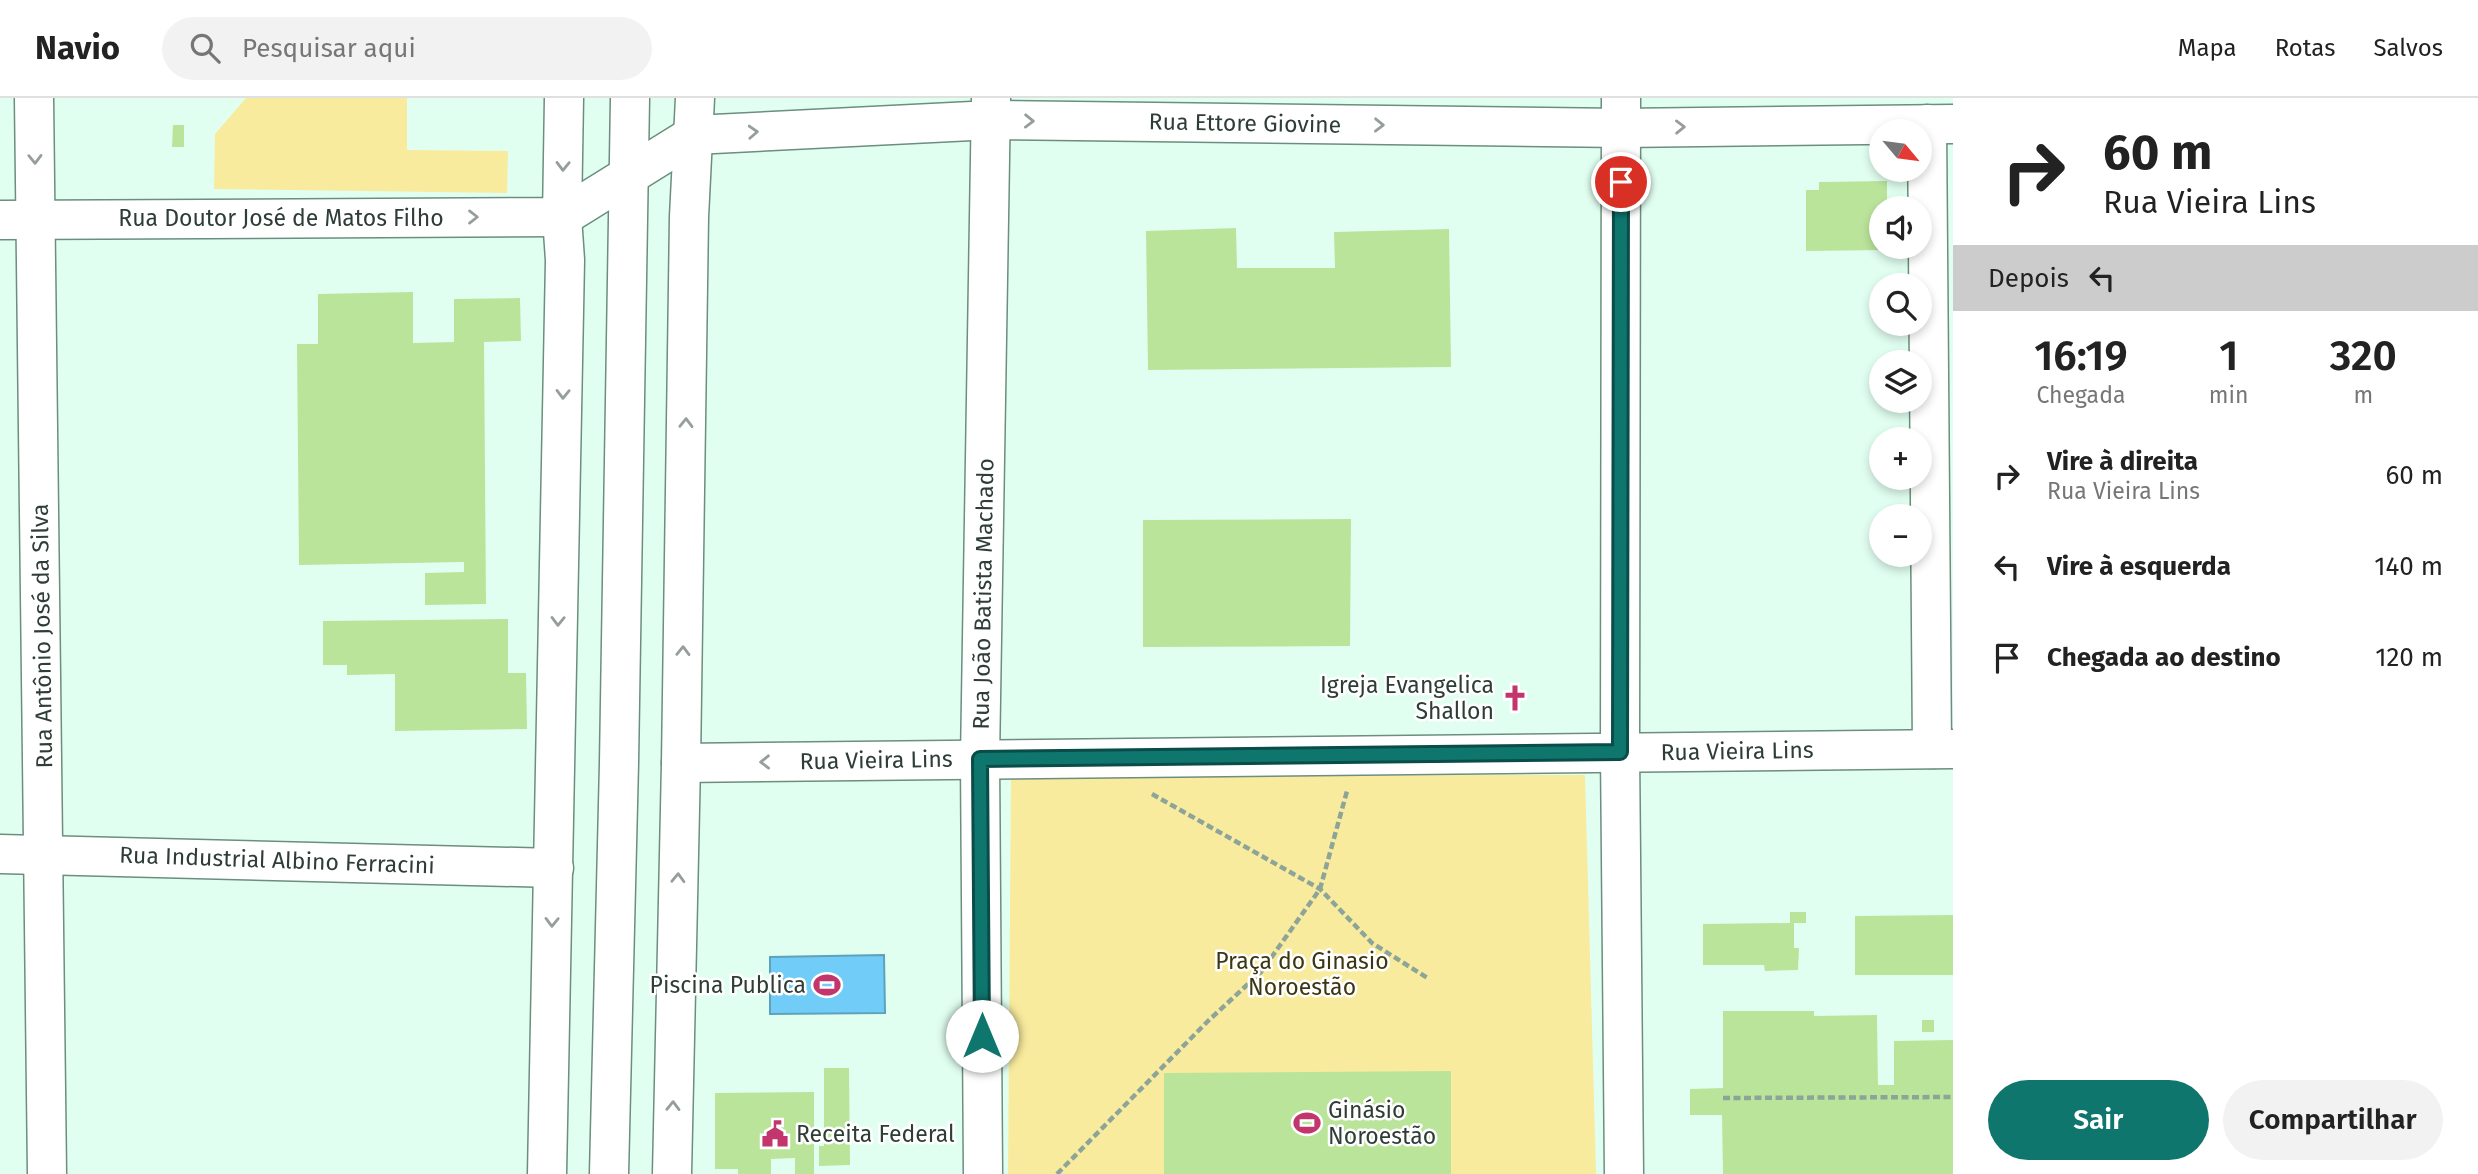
<!DOCTYPE html>
<html lang="pt">
<meta charset="utf-8">
<style>
body{margin:0;font-family:"Fira Sans",sans-serif;background:#f2f2f2;color:#222;height:100vh;display:flex;flex-direction:column;font-size:26px;white-space:nowrap}
*{box-sizing:border-box;margin:0}
p{font-size:23px;color:#767676}
.icon{flex:none;width:38px;height:38px;fill:none;stroke:currentColor;stroke-width:2;stroke-linecap:round;stroke-linejoin:round}
.map{position:relative;flex:1;overflow:hidden}
.side{display:flex;flex-direction:column;background:#fff;width:525px}
.side>*{flex:none}
.banner{background:#fff;color:#222;overflow:hidden}
.needle{width:46px;rotate:119deg}
.tools{position:absolute;left:1869px;top:21px;display:grid;gap:14px}
.tools a{display:grid;place-items:center;width:63px;height:63px;border-radius:50%;background:#fff;box-shadow:0 4px 10px #0003;font-size:35px}
.pin{position:absolute;display:grid;place-items:center;width:60px;height:60px;color:#fff;margin:-30px;border:4px solid #fff;border-radius:50%;box-shadow:0 2px 7px #0007}
.me{position:absolute;width:77px;margin:-38px;rotate:0deg;stroke-linejoin:round;filter:drop-shadow(0 0 5px #0008)}
.turn{display:flex;align-items:center;gap:24px;height:147px;padding:0 35px;font-size:32px}
.turn .icon{width:91px;height:91px;stroke-width:2.5}
.turn b{display:block;font-size:49px;line-height:60px}
.then{display:flex;align-items:center;height:66px;padding:0 35px;background:#0003;gap:14px;font-size:26px}
.eta{display:flex;justify-content:space-evenly;align-items:center;height:119px;text-align:center}
.eta b{font-size:42px;font-weight:600;line-height:49px}
.button{display:flex;gap:14px;margin-top:auto;padding:14px 35px}
.button a{flex:1;height:80px;border-radius:42px;background:#0f766e;color:#fff;font-size:28px;font-weight:600;line-height:80px;text-align:center}
.button a+a{background:#f2f2f2;color:#222}
ul{padding:0;list-style:none}
li{display:flex;align-items:center;gap:21px;height:91px;padding:0 35px}
li div{flex:1}
li b{display:block;font-size:26px}
li em{font-style:normal}
header{display:flex;align-items:center;gap:42px;box-sizing:border-box;height:98px;padding:0 35px;background:#fff;border-bottom:2px solid #e0e0e0}
header strong{font-size:33px}
nav{display:flex;gap:38px;margin-inline-start:auto;font-size:24px}
.search{width:490px;height:63px;background:#f2f2f2;display:flex;align-items:center;gap:18px;box-sizing:border-box;padding:0 24px;border-radius:38px;color:#767676;font-size:26px}
main{display:flex;flex:1;min-height:0}
.map>svg:first-child{display:block}
</style>
<header>
<strong>Navio</strong>
<div class="search"><svg class="icon" aria-label="search" viewBox="0 0 24 24"><circle cx="10" cy="10" r="6"/><path d="M15 15l6 6"/></svg>Pesquisar aqui</div>
<nav><a>Mapa</a><a>Rotas</a><a>Salvos</a></nav>
</header>
<main>
<div class="map">
<svg width="1953" height="1076" viewBox="0 0 1953 1076">
<rect width="100%" height="100%" fill="#e1fff1"/>
<g fill="#f8eb9e">
<path d="M246,0H407V52L508,53L507,95L214,91L215,36Z"/>
<path d="M1585,677L1596,1076H1008L1011,678Z"/>
</g>
<path fill="#71cdf7" stroke="#5da2bd" stroke-width="2" d="M884,857L885,915L770,916V859Z"/>
<g fill="#bbe49b">
<path d="M173,27H184V49H172Z"/>
<path d="M1887,83V110H1881V149H1887V152L1806,153V92H1819V84Z"/>
<path d="M1236,130L1237,170H1335L1334,134L1449,131L1451,269L1148,272L1146,133Z"/>
<path d="M413,194V245L454,244V201L520,200L521,243L484,244L486,506L425,507V475L464,474V464L299,467L297,246H318V196Z"/>
<path d="M1351,421L1350,548L1143,549V422Z"/>
<path d="M508,521V575H526L527,631L395,633V576L347,577V567H323V523Z"/>
<path d="M1790,814H1806V825H1794V850H1799L1798,872L1765,873L1764,867H1703V826L1790,825Z"/>
<path d="M1953,817V877H1855V818Z"/>
<path d="M1723,913H1814V918L1877,917L1878,987H1894V943L1953,942V1076H1723L1722,1017H1690V991L1723,990Z"/>
<rect x="1922" y="922" width="12" height="12"/>
<path d="M824,970H849L850,1067L819,1068V1048H824Z"/>
<path d="M1451,973V1076H1164V975Z"/>
<path d="M814,994V1076H795V1060L771,1061V1076H738V1071H715V995Z"/>
</g>
<g fill="none" stroke-linecap="round" stroke-linejoin="round">
<g stroke="#6b8e7e" stroke-width="41">
<g id="minor">
<path d="M34,0L47,1076"/>
<path d="M1621,0L1620,654L1624,1076"/>
<path d="M1927,26L1932,651"/>
<path d="M0,122L562,119L694,37L992,22L1622,30L1953,26"/>
<path d="M681,665L1953,651"/>
<path d="M0,756L554,770"/>
<path d="M547,1076L565,162L562,119L564,0"/>
<path d="M672,1076L681,665L689,119L695,0"/>
<path d="M983,1076L980,661L991,0"/>
</g>
</g>
<g stroke="#6b8e7e" stroke-width="41">
<path id="major" d="M609,1076L619,665L630,0"/>
</g>
<g stroke="#8da499" stroke-width="4.5" stroke-dasharray="7 3.5" stroke-linecap="butt">
<path d="M1152,696L1320,791L1372,845L1429,881"/>
<path d="M1723,1000L1953,999"/>
<path d="M1057,1076L1208,923L1261,874L1320,791L1347,693"/>
</g>
<use href="#minor" stroke="#fff" stroke-width="38"/>
<use href="#major" stroke="#fff" stroke-width="38"/>
</g>
<defs><path id="oneway-chevron" d="M-2-3.5L2.5 0L-2 3.5" fill="none" stroke-width="1.6" stroke-linecap="round" stroke-linejoin="round" transform="scale(1.75)"/></defs>
<g stroke="#969e9a">
<use href="#oneway-chevron" transform="translate(1029 23) rotate(1)"/>
<use href="#oneway-chevron" transform="translate(1379 27) rotate(1)"/>
<use href="#oneway-chevron" transform="translate(1680 29) rotate(-1)"/>
<use href="#oneway-chevron" transform="translate(753 34) rotate(-3)"/>
<use href="#oneway-chevron" transform="translate(35 61) rotate(89)"/>
<use href="#oneway-chevron" transform="translate(563 68) rotate(91)"/>
<use href="#oneway-chevron" transform="translate(473 119)"/>
<use href="#oneway-chevron" transform="translate(563 296) rotate(91)"/>
<use href="#oneway-chevron" transform="translate(686 325) rotate(-89)"/>
<use href="#oneway-chevron" transform="translate(558 523) rotate(91)"/>
<use href="#oneway-chevron" transform="translate(683 553) rotate(-89)"/>
<use href="#oneway-chevron" transform="translate(765 664) rotate(179)"/>
<use href="#oneway-chevron" transform="translate(678 780) rotate(-88)"/>
<use href="#oneway-chevron" transform="translate(552 824) rotate(91)"/>
<use href="#oneway-chevron" transform="translate(673 1008) rotate(-89)"/>
</g>
<g fill="none" stroke-linecap="round" stroke-linejoin="round">
<g stroke="#0a4d48" stroke-width="18">
<path id="route" d="M982,938L980,661L1620,654L1621,84"/>
</g>
<use href="#route" stroke="#0f766e" stroke-width="12"/>
</g>
<defs>
<g id="church-bare" transform="scale(2.1)"><path d="M-1.2-6h2.4v3.5h3.3v2.4h-3.3V6h-2.4V-.1h-3.3v-2.4h3.3Z" fill="#c2366b" stroke="#fff" stroke-width="2.5" paint-order="stroke"/></g>
<g id="stadium-bare" transform="scale(2.1)"><path d="M0-5a6.5 5 0 1 0 0 10a6.5 5 0 1 0 0-10ZM-3.5-1.8h7v3.6h-7Z" fill="#c2366b" stroke="#fff" stroke-width="2.5" paint-order="stroke"/></g>
<g id="civic-bare" transform="scale(2.1)"><path d="M-.6-6.5H3V-4.5H.6V-3L4-1V1h2V6H-6V1h2V-1L-.6-3ZM-1.2 2.5V6h2.4V2.5Z" fill="#c2366b" stroke="#fff" stroke-width="2.5" paint-order="stroke"/></g>
</defs>
<g fill-rule="evenodd">
<use href="#church-bare" x="1515" y="600"/>
<use href="#stadium-bare" x="827" y="887"/>
<use href="#stadium-bare" x="1307" y="1025"/>
<use href="#civic-bare" x="775" y="1036"/>
</g>
<g text-anchor="middle" stroke-width="5" stroke-linejoin="round" paint-order="stroke">
<g font-size="23" fill="#2e3d36" stroke="#fff">
<text transform="translate(1245 25) rotate(1)" y="8">Rua Ettore Giovine</text>
<text x="281" y="128">Rua Doutor José de Matos Filho</text>
<text transform="translate(983 496) rotate(-89)" y="8">Rua João Batista Machado</text>
<text transform="translate(42 538) rotate(-91)" y="8">Rua Antônio José da Silva</text>
<text transform="translate(1737 653) rotate(-1)" y="8">Rua Vieira Lins</text>
<text transform="translate(876 662) rotate(-1)" y="8">Rua Vieira Lins</text>
<text transform="translate(277 762) rotate(2)" y="8">Rua Industrial Albino Ferracini</text>
</g>
<g font-size="23" fill="#2e3d36" stroke="#fff" text-anchor="end">
<text x="1494" y="595">Igreja Evangelica<tspan x="1494" dy="26">Shallon</tspan></text>
<text x="806" y="895">Piscina Publica</text>
<text x="1328" y="1020" text-anchor="start">Ginásio<tspan x="1328" dy="26">Noroestão</tspan></text>
<text x="796" y="1044" text-anchor="start">Receita Federal</text>
</g>
<g font-size="23" fill="#3c3611" stroke="#fff">
<text x="1302" y="871">Praça do Ginasio<tspan x="1302" dy="26">Noroestão</tspan></text>
</g>
</g>
</svg>
<div class="tools">
<a><svg class="needle" viewBox="-14 -14 28 28"><path d="M0-13l5 13h-10z" fill="#e53935"/><path d="M0 13l5-13h-10z" fill="#767676"/></svg></a>
<a><svg class="icon" aria-label="sound" viewBox="0 0 24 24"><path d="M4 9h4l5-4v14l-5-4H4zM17 9q2 3 0 6"/></svg></a>
<a><svg class="icon" aria-label="search" viewBox="0 0 24 24"><circle cx="10" cy="10" r="6"/><path d="M15 15l6 6"/></svg></a>
<a><svg class="icon" aria-label="layers" viewBox="0 0 24 24"><path d="M12 4l9 5-9 5-9-5zM3 14l9 5 9-5"/></svg></a>
<a>+</a>
<a>−</a>
</div>
<div class="pin" style="left:1621px;top:84px;background:#d93025"><svg class="icon" aria-label="arrive" viewBox="0 0 24 24"><path d="M6 21V4h12l-3 4 3 4H6"/></svg></div>
<svg class="me" style="left:982px;top:938px" viewBox="-20 -20 40 40"><circle r="19" fill="#fff"/><path d="M0-13L10 11 0 6-10 11z" fill="#0f766e"/></svg>
</div>
<section class="side">
<div class="banner">
<div class="turn"><svg class="icon" aria-label="right" viewBox="0 0 24 24"><path d="M7 20v-9h11M14 6l5 5-5 5"/></svg><div><b>60 m</b>Rua Vieira Lins</div></div>
<div class="then">Depois<svg class="icon" aria-label="left" viewBox="0 0 24 24"><path d="M17 20v-9H6M10 6l-5 5 5 5"/></svg></div>
</div>
<div class="eta">
<div><b>16:19</b><p>Chegada</p></div>
<div><b>1</b><p>min</p></div>
<div><b>320</b><p>m</p></div>
</div>
<ul>
<li><svg class="icon" aria-label="right" viewBox="0 0 24 24"><path d="M7 20v-9h11M14 6l5 5-5 5"/></svg><div><b>Vire à direita</b><p>Rua Vieira Lins</p></div><em>60 m</em></li>
<li><svg class="icon" aria-label="left" viewBox="0 0 24 24"><path d="M17 20v-9H6M10 6l-5 5 5 5"/></svg><div><b>Vire à esquerda</b></div><em>140 m</em></li>
<li><svg class="icon" aria-label="arrive" viewBox="0 0 24 24"><path d="M6 21V4h12l-3 4 3 4H6"/></svg><div><b>Chegada ao destino</b></div><em>120 m</em></li>
</ul>
<div class="button"><a>Sair</a><a>Compartilhar</a></div>
</section>
</main>
